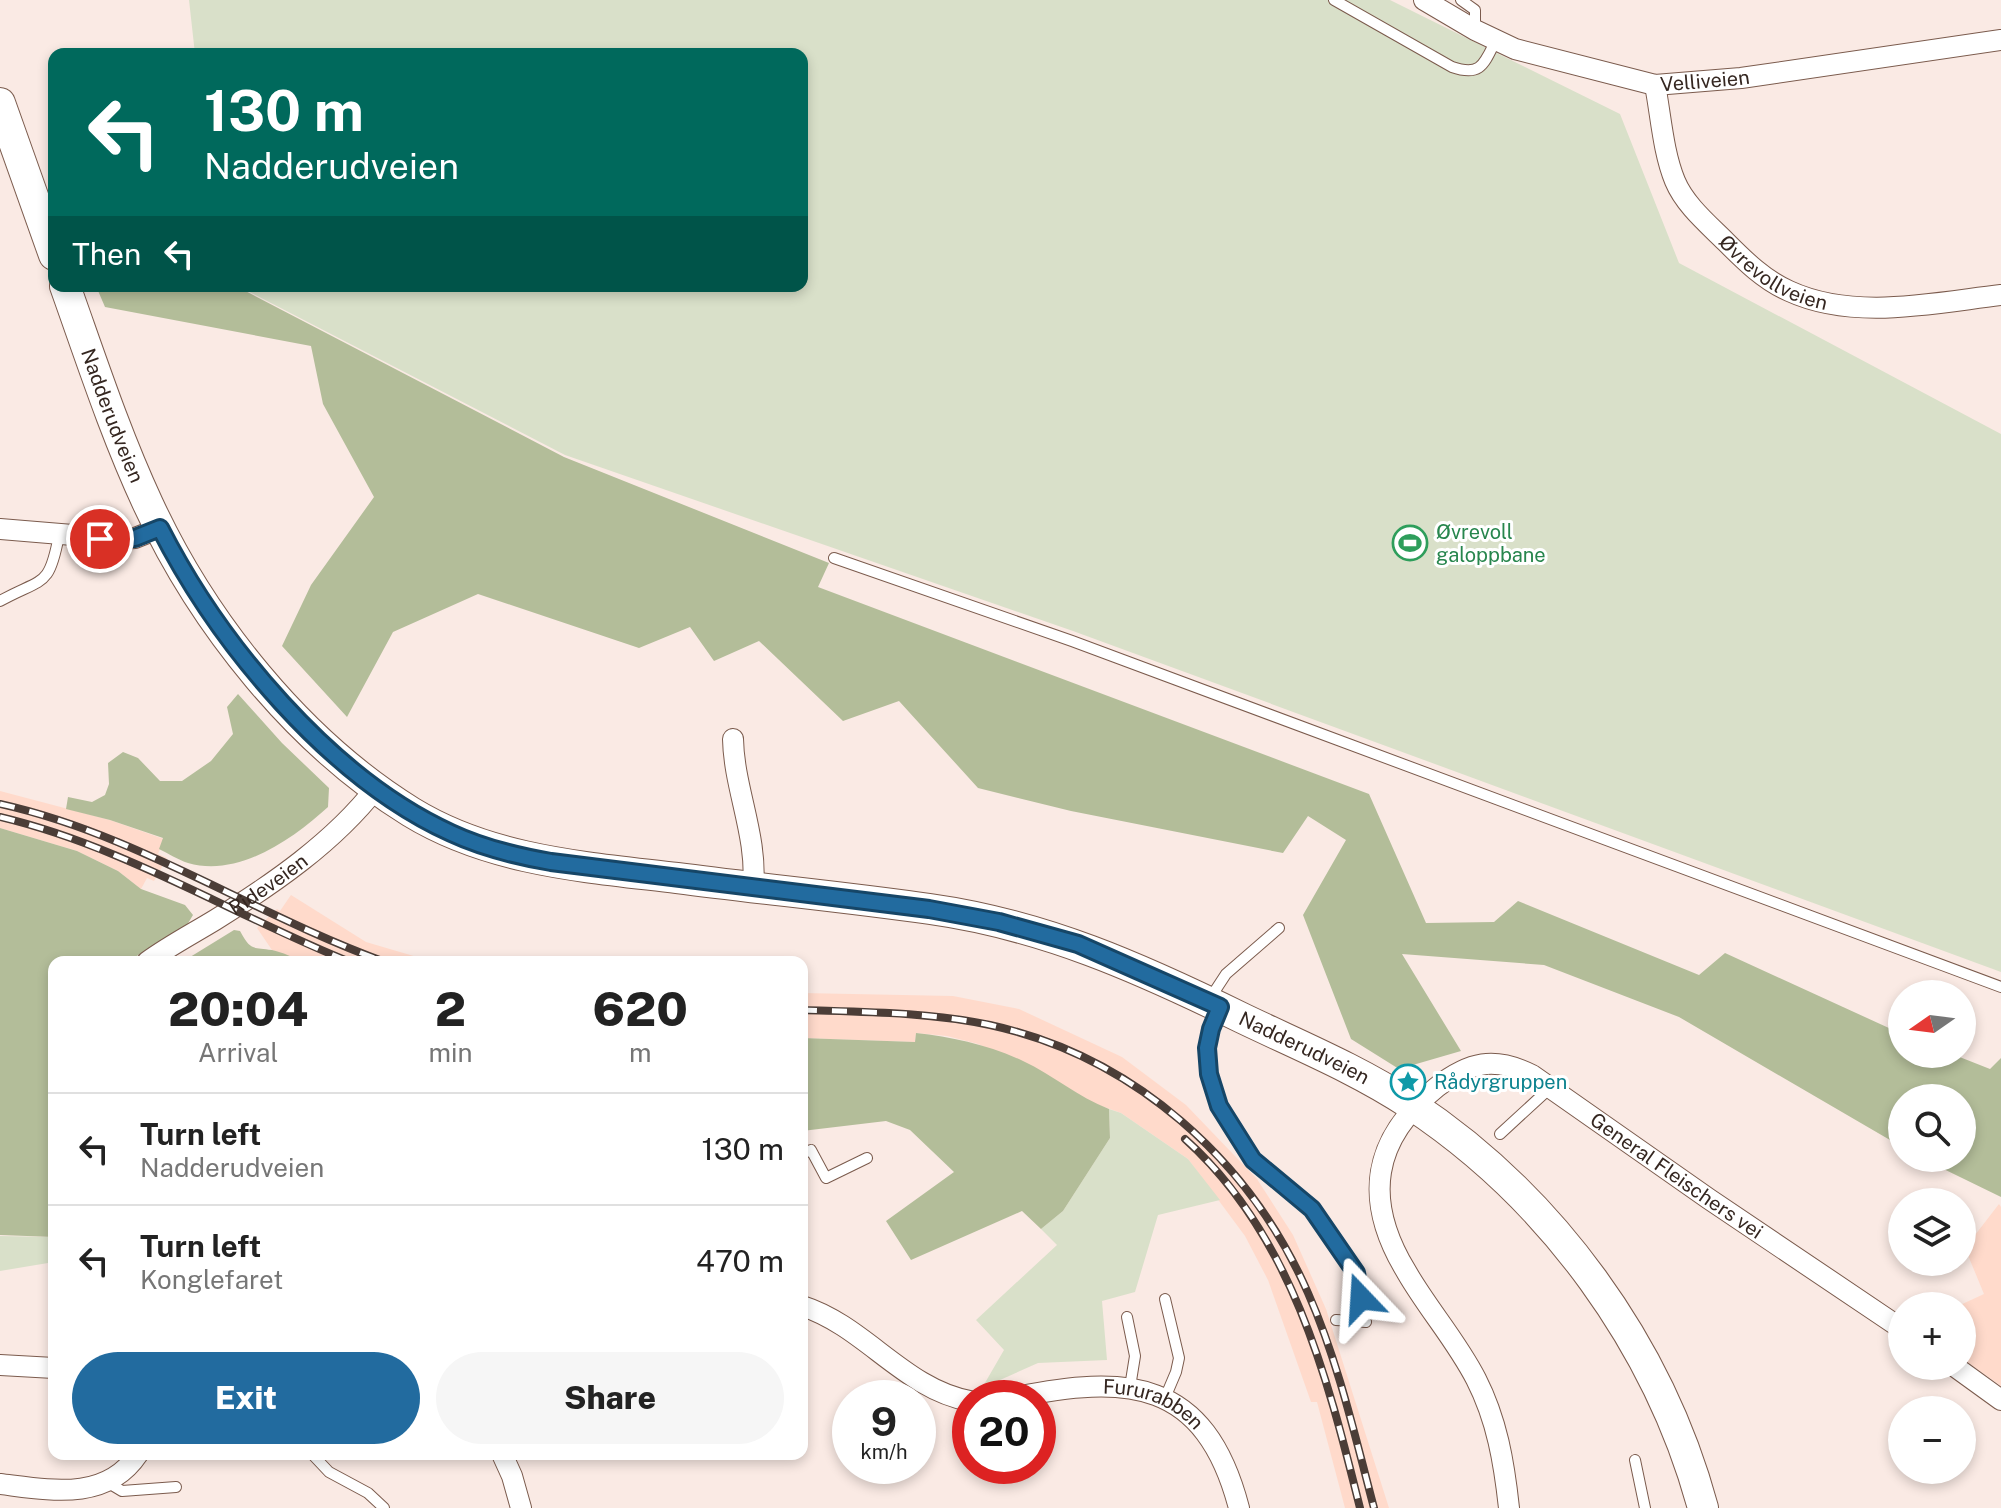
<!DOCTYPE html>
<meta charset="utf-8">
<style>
body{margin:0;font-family:"Public Sans",sans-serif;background:#f6f6f6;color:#222;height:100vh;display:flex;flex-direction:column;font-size:30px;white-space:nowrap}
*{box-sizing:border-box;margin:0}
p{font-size:26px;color:#767676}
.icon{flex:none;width:44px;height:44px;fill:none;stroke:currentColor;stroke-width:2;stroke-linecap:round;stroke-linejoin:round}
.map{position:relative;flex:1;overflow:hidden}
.details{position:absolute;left:48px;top:956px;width:760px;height:504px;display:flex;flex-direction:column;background:#fff;border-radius:16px;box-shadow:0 4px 12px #0003}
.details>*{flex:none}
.banner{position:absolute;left:48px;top:48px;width:760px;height:244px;border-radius:16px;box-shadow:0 4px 12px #0003;background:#00695c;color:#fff;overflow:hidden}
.needle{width:52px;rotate:256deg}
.fabs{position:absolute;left:1888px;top:980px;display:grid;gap:16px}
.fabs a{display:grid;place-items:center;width:88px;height:88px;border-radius:50%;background:#fff;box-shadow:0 4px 12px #0003;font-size:40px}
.speed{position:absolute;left:832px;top:1380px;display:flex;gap:16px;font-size:40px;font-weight:700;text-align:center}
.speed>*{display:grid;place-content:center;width:104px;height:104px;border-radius:50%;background:#fff;box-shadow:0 4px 12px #0003;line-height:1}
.speed small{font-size:20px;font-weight:400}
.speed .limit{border:12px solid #d22;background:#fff;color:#111}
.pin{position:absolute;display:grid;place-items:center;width:68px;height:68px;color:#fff;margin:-34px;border:4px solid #fff;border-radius:50%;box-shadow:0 2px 8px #0007}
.me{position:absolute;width:88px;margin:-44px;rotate:340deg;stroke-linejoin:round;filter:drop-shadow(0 0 6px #0008)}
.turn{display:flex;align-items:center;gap:28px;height:168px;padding:0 24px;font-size:36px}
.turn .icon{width:104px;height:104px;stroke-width:2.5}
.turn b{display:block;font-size:56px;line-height:68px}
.then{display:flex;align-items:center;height:76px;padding:0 24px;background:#0003;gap:16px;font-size:30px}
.eta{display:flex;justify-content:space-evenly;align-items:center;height:136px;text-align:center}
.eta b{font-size:48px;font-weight:800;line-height:56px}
.button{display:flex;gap:16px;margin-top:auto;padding:16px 24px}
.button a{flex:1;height:92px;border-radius:48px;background:#226b9f;color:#fff;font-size:32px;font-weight:800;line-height:92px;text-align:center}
.button a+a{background:#f6f6f6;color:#222}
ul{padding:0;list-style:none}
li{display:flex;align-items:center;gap:24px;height:112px;padding:0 24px;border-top:2px solid #e0e0e0}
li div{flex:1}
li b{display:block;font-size:30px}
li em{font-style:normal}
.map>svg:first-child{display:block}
</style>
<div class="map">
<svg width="2001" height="1508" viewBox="0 0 2001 1508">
<rect width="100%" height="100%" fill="#faeae4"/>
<g fill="#ffdacb">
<path d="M0,791L110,820L164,839L158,854L167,858L154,881L147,878L141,889L118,871L77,851L0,828Z"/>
<path d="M291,895L366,942L434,962H304L272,950L257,928L277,909L280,911Z"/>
<path d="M802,993L953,996L1019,1009L1122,1057L1186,1105L1257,1179L1293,1235L1326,1309L1389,1508H1345L1317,1402H1311L1268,1280L1245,1236L1188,1159L1121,1113L1093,1103L1047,1075L978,1044L947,1036L916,1033L915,1042L802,1038Z"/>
<path d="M1999,1204L2001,1207V1386L1962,1358V1306H1958L1984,1294L1965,1248Z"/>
</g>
<g fill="#d9e0c9">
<path d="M189,0H1390L1620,114L1679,263L2001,434V972L1073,631L565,455L238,286H802V54H195Z"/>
<path d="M1109,1109L1121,1113L1188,1159L1220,1200L1158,1215L1135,1292L1102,1301L1107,1360L1038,1363L982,1388L1004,1350L976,1320L1057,1245L1041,1229L1063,1211L1110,1138Z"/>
<path d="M0,1236L54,1237V1262L0,1271Z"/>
</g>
<g fill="#b3bd99">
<path d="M96,286H236L564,457L829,563L818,587L1369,794L1426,923L1494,922L1518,901L1699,975L1725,953L1902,1034V1054H1952L1990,1069L2001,1058V1197L1921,1158H1962V1098H1902V1147L1679,1017L1544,965L1402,954L1461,1051L1399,1069L1351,1039L1303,915L1346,840L1308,816L1283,853L1071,811L978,788L899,701L843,721L759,641L714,661L690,627L639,648L478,594L393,632L347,717L282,646L311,585L374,497L323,404L311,346L105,307Z"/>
<path d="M238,694L282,743L329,788L328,807C293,839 238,878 188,863C178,860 168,853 159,849L163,838L110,820L66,809L68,797L92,802L105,795L109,784L108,763L123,752L138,758L160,781H182L211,761L233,734L227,707Z"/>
<path d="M0,828L77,851L118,871L141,889L185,905L193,915L187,925L127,962H54V1237L0,1235Z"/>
<path d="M234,930L240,931C251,951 252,947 272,950C282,952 294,958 304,962H182Z"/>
<path d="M916,1033C952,1037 989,1045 1023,1061C1053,1075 1078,1097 1109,1109L1110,1138L1063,1211L1041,1229L1022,1211L911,1260L886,1221L954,1172L910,1130L886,1121L802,1131V1038L915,1042Z"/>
</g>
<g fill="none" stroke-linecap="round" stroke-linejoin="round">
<g stroke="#7b5b4d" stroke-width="12">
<g id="lane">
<path d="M1334,0L1452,67C1481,77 1484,64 1496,40"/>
<path d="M1461,0L1475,10V30"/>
<path d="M834,558L1072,641L2001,987"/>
<path d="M0,601C43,577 49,589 59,535"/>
<path d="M1209,1000L1226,974L1279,928"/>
<path d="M1219,1009L1207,1048L1209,1074L1219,1106L1253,1160L1312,1209L1356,1273L1366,1322L1336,1320"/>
<path d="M1500,1134L1550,1088"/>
<path d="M802,1154L811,1150L826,1178L867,1158"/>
<path d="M1127,1317L1135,1356L1130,1387"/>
<path d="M1165,1398L1176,1372L1179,1358L1165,1299"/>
<path d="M312,1454L329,1472L368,1493L384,1508"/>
<path d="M1635,1460L1645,1508"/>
<path d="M107,1482L122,1491L176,1487"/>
</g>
</g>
<g stroke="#7b5b4d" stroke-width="22">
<g id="street">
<path id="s1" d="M1424,0L1475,30L1515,49L1655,85L1741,78L2001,40"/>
<path id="s2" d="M1655,85C1661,116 1663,152 1675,181C1685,205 1708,224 1726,242C1745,261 1764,280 1789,291C1854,321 1933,303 2001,295"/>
<path d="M0,529L121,539L135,538L160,528"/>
<path d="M733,739C734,789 758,836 753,888"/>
<path id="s3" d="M147,962C169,946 192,934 215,920C273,884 334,842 376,788"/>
<path d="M802,1306C865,1326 904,1389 970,1401"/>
<path d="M0,1365L54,1368"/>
<path d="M1954,1366L2001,1400"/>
<path id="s4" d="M1012,1398C1127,1374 1205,1378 1239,1508"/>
<path d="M502,1454L512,1476L521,1508"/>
<path d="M0,1484C49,1490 106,1502 138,1454"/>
<path id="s5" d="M1509,1508C1504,1462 1497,1420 1476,1379C1456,1340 1427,1308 1406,1271C1363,1200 1372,1139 1437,1087C1469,1062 1494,1056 1532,1075L1709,1199L1902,1329"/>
</g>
</g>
<g stroke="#7b5b4d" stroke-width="32">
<g id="secondary">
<path d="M0,103L54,255"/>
<path id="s6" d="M65,286C91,359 115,433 148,504C203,623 298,742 411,812C491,861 585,867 677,878C761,889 846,897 930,909C1044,925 1140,968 1242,1018C1298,1045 1357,1069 1410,1104C1551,1197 1659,1345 1703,1508"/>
</g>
</g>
<use href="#lane" stroke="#fff" stroke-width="10"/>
<use href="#street" stroke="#fff" stroke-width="20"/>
<use href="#secondary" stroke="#fff" stroke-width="30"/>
<g stroke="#4b3d37" stroke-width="8">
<g id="rail">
<path d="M0,804C136,834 255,915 385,962"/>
<path d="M0,817C123,846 233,915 350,962"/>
<path d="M802,1010C864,1012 928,1012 990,1025C1133,1056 1250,1160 1308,1293C1338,1361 1355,1436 1374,1508"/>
<path d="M1185,1139C1291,1234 1327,1375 1360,1508"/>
</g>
</g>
<use href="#rail" stroke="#fff" stroke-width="5" stroke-dasharray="15" stroke-linecap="butt"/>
</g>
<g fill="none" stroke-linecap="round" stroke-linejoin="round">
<g stroke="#164667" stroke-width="20">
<path id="route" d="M100,539L135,538L160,528C219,644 330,778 451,833C483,848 516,856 551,862L929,909L999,922L1078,944L1220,1007L1211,1029L1207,1048L1209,1074L1219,1106L1253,1160L1312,1209L1356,1273L1361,1298"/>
</g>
<use href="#route" stroke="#226b9f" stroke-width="14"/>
</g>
<defs>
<g id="stadium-ring" transform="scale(1.8)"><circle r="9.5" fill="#fff" stroke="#2e9e5b" stroke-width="1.5"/><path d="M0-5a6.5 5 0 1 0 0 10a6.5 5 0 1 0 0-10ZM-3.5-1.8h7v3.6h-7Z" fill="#2e9e5b"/></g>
<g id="sight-ring" transform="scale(1.8)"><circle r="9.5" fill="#fff" stroke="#0f9aa8" stroke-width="1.5"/><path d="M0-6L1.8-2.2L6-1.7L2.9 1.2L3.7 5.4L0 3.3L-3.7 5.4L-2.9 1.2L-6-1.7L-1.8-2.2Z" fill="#0f9aa8"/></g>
</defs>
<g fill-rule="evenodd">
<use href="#stadium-ring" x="1410" y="543"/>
<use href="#sight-ring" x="1408" y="1082"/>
</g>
<g text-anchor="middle" stroke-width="6" stroke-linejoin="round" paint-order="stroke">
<g font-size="20" fill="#352721" stroke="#fff">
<text dy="7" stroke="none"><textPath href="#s1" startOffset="298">Velliveien</textPath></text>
<text dy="7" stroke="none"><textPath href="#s2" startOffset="236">Øvrevollveien</textPath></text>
<text dy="7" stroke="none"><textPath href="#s6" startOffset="138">Nadderudveien</textPath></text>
<text dy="7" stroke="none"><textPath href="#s3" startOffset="144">Rideveien</textPath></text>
<text dy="7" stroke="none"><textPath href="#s6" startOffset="1576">Nadderudveien</textPath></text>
<text dy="7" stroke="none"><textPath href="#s5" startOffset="750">General Fleischers vei</textPath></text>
<text dy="7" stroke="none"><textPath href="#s4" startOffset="146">Fururabben</textPath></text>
</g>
<g font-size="20" fill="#27864d" stroke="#fff" text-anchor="start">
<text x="1436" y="539">Øvrevoll<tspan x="1436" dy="23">galoppbane</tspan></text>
</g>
<g font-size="20" fill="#0d838f" stroke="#fff" text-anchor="start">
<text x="1434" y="1089">Rådyrgruppen</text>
</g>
</g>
</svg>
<div class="fabs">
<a><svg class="needle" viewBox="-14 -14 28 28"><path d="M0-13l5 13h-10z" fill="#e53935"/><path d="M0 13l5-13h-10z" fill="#767676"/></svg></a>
<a><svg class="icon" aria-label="search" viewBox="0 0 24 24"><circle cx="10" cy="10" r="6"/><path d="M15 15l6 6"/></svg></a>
<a><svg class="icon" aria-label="layers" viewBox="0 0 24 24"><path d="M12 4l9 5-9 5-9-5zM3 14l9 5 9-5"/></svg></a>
<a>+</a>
<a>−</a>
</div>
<div class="speed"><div>9<small>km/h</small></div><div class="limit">20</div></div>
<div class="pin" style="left:100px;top:539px;background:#d93025"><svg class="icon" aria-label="arrive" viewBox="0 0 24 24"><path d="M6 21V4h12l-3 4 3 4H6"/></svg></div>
<svg class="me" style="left:1361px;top:1298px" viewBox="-20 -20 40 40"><path d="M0-17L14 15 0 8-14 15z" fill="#226b9f" stroke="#fff" stroke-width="4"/></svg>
<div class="banner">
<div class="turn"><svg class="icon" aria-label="left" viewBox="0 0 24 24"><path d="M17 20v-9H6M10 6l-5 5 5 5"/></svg><div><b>130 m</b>Nadderudveien</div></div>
<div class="then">Then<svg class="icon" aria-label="left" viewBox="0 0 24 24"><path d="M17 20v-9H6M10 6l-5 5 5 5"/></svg></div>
</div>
<section class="details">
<div class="eta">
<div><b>20:04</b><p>Arrival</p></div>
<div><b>2</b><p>min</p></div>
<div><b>620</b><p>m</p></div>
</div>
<ul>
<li><svg class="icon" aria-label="left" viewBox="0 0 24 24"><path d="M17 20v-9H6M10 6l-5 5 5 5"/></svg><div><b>Turn left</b><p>Nadderudveien</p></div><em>130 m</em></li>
<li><svg class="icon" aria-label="left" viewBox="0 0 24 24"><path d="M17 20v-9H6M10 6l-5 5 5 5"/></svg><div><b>Turn left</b><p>Konglefaret</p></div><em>470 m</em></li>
</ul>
<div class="button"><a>Exit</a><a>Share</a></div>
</section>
</div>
